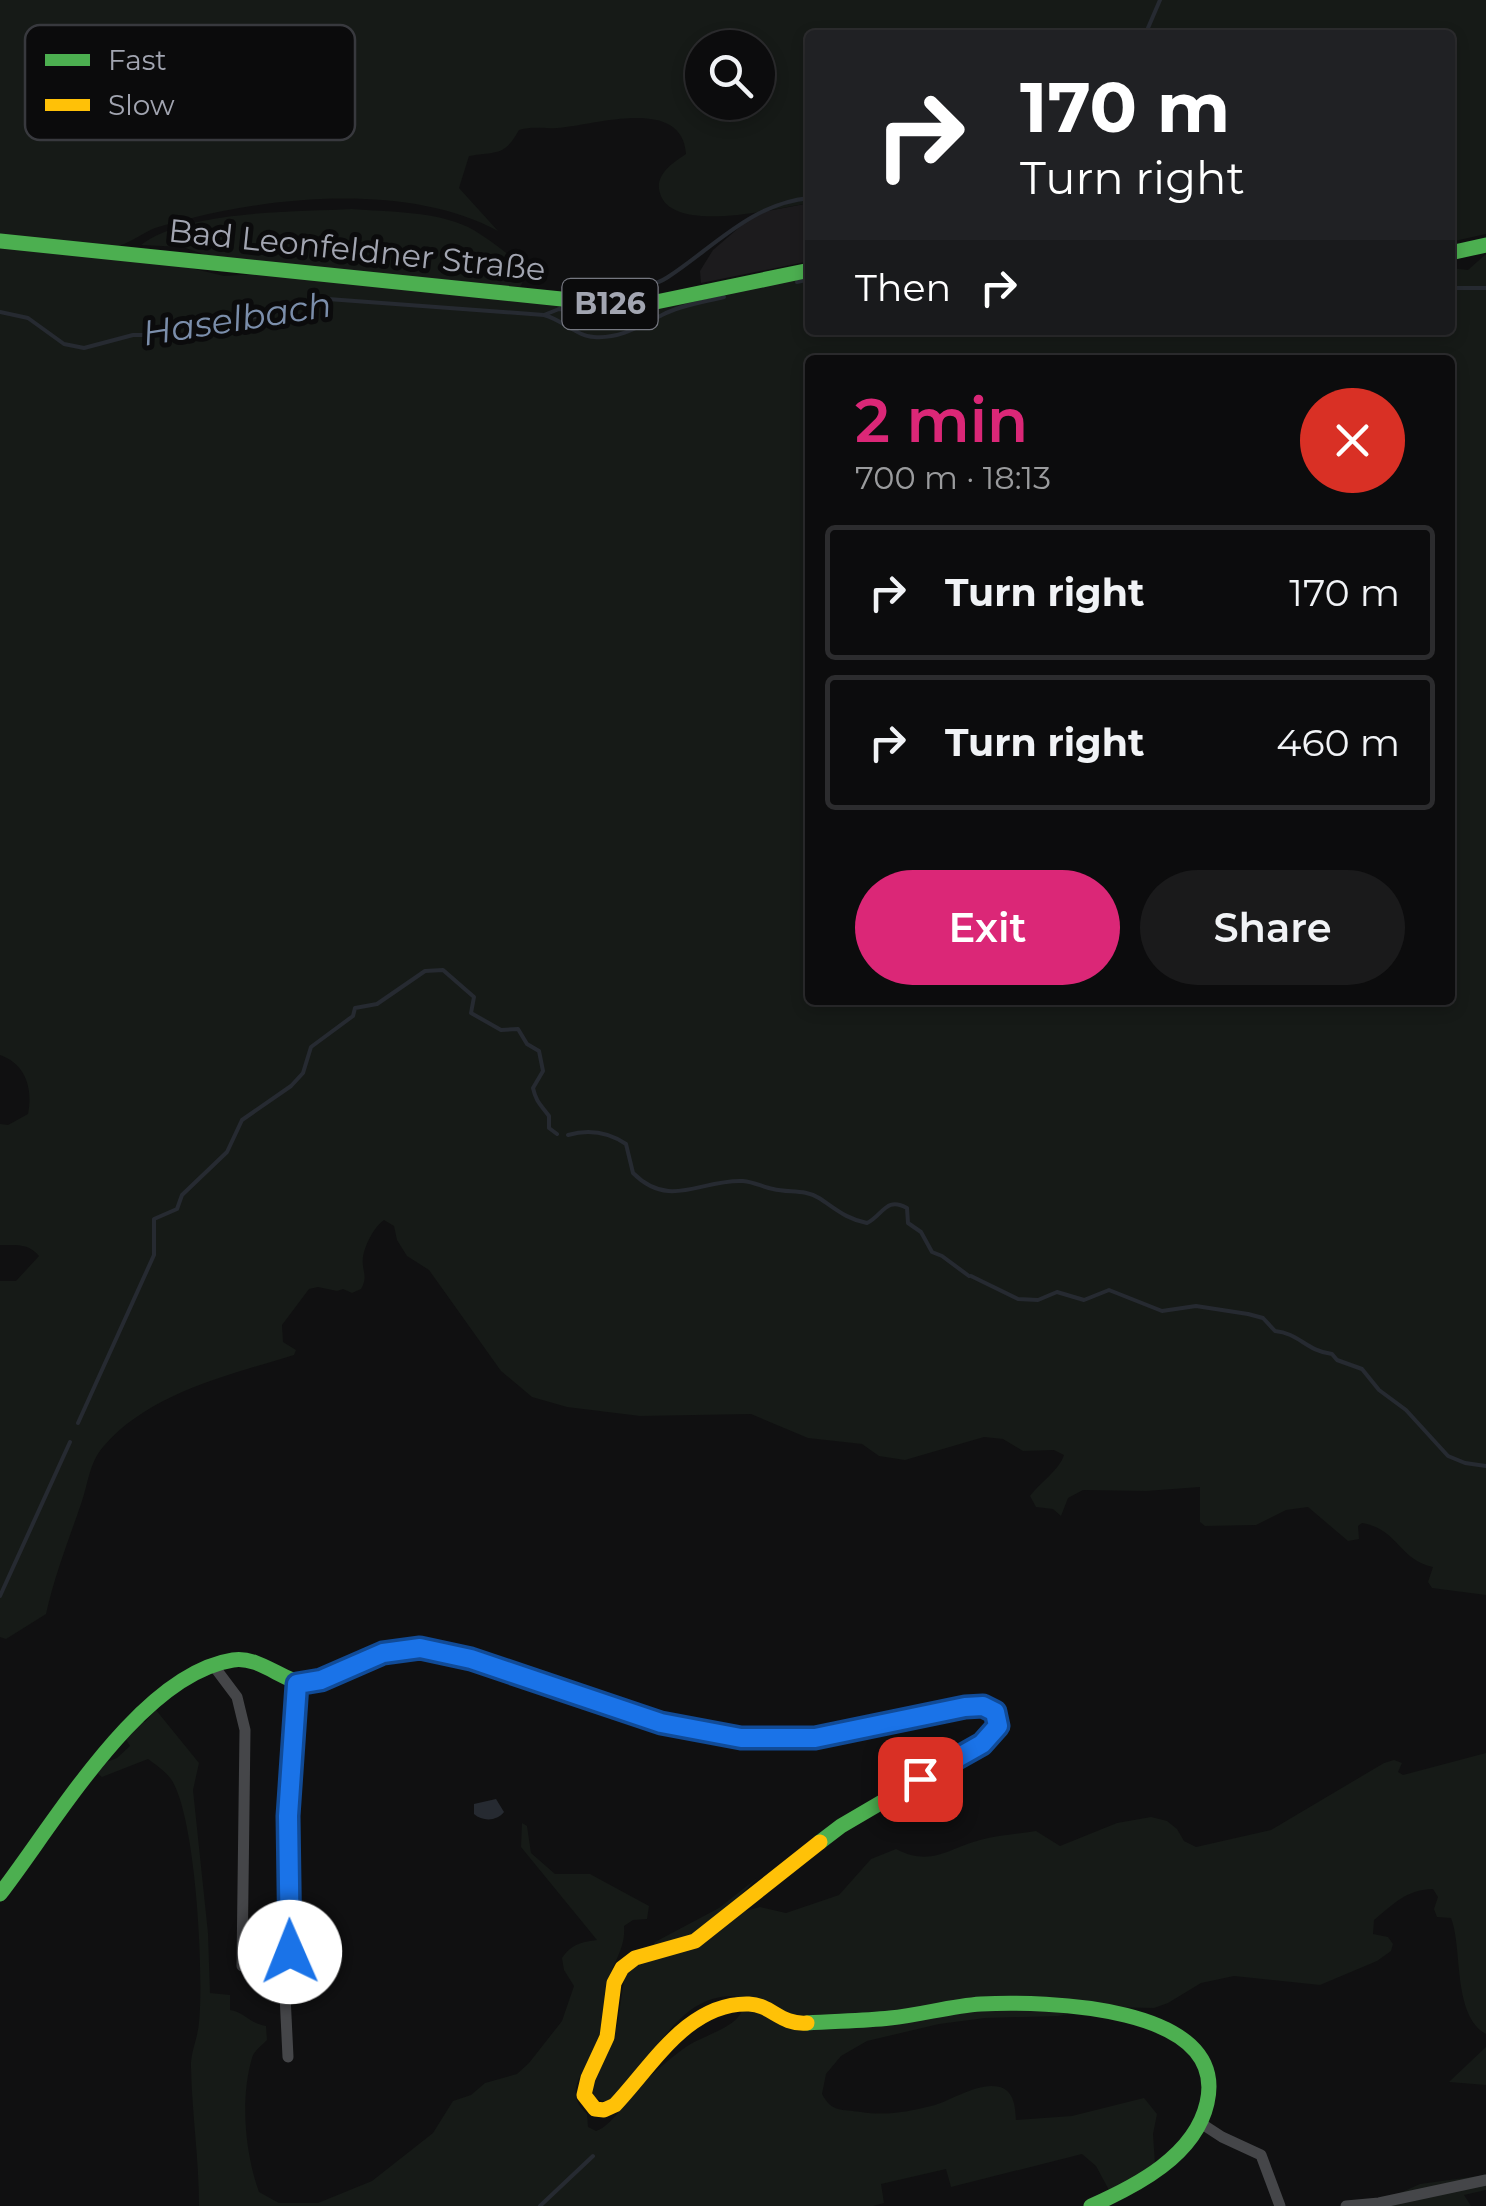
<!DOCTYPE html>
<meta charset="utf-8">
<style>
body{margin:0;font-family:Montserrat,sans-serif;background:#1a1a1b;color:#f1f3f6;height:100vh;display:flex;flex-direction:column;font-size:38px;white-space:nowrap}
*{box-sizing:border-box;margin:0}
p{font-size:32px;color:#9a9b9d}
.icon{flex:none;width:55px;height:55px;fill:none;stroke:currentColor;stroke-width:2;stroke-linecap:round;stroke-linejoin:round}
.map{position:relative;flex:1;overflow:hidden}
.drawer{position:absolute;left:805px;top:355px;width:650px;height:650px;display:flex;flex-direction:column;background:#0c0c0d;border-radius:10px;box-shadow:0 5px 15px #0003,0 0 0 2px #2c2c2e}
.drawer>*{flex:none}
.top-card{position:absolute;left:805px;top:30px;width:650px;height:305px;border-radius:10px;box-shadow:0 5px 15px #0003,0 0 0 2px #2c2c2e;background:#202124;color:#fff;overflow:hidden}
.buttons{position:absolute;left:685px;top:30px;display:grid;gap:20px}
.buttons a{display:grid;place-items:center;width:90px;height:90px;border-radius:50%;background:#0c0c0d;box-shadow:0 5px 15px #0003,0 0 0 2px #2c2c2e;font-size:50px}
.pin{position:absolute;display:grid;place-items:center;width:85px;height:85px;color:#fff;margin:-42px;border-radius:20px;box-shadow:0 5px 15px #0006}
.me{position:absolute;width:110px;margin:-55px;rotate:359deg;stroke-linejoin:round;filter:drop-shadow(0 0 8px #0008)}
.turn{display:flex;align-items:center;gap:35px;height:210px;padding:0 50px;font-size:45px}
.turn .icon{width:130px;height:130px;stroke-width:2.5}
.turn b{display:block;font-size:70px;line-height:85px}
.then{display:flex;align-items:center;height:95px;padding:0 50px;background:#0003;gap:20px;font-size:38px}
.round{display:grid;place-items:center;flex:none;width:105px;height:105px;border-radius:52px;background:#1a1a1b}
.summary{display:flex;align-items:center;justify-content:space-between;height:170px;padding:0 50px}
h1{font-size:60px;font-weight:600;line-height:75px;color:#db2777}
.button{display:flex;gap:20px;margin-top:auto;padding:20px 50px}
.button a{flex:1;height:115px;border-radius:60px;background:#db2777;color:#fff;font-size:40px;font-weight:600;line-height:115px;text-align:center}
.button a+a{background:#1a1a1b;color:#f1f3f6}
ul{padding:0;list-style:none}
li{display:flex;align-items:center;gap:30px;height:135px;margin:0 20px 15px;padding:0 30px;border:5px solid #2c2c2e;border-radius:10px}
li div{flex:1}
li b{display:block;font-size:38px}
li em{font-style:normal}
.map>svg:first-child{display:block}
</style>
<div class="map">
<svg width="1486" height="2206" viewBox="0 0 1486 2206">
<rect width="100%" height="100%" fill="#101011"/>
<path fill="#1c1b1d" d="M810,203V261L701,283L700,271L713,250L756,213Z"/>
<g fill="#161a17" fill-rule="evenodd">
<path d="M0,0H1486V234L1450,242V35H810V203C779,207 666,238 659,189C657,173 674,162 686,154C682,95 593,126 557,128C543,129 534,126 519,130C504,157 497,151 469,156L459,188L498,231C413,185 284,195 192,218C180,221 167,224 155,228C142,233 126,246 114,247C77,247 37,239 0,235ZM702,48H758V102H702Z"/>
<path d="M352,209C389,212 434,211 468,227C487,237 503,251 520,263C525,271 525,279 520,287L214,258L183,247L141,245C186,210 295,212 352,209Z"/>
<path d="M0,247L178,265L224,276L257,274L577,307L810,277V330H1450V268L1468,270L1486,254V1595L1432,1588L1428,1582L1433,1567C1399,1560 1398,1529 1362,1523L1358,1526L1359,1539L1348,1541L1308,1507L1286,1510L1256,1525L1205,1526L1200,1522V1487L1146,1491L1083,1490L1068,1498L1061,1516L1053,1509L1036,1507L1030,1496C1040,1483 1060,1469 1064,1455L1054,1450L1023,1451L1003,1439L984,1437L905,1460L879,1456L862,1444L808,1438L751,1414L640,1416L567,1407L532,1397L501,1371L429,1270L407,1256L397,1240L394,1226L384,1220C374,1227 365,1245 363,1257C361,1271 369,1275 361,1289L352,1293L343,1289L337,1291L318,1287L309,1289L282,1325L283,1342L296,1350L294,1355C229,1375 149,1393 103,1447C89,1463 88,1485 81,1504C68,1542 55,1574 46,1614L6,1639L0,1637V1281H16L39,1256C29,1243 16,1245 0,1245V1124L8,1125L28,1114C33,1089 26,1064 0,1055ZM810,360H1450V1000H810Z"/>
<path d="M156,1710L199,1763L193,1790L208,1933L210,1993L230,1995V2010C244,2012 249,2023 266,2026L267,2040C261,2046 254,2051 252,2058C240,2099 245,2153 259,2192L279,2203H318L372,2181L433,2133L453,2101L471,2095L485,2083L517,2074L529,2063L562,2021L574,1986L564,1970L562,1958C572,1944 581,1942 597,1940L521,1847L522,1823L527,1826L531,1853L555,1874H590L649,1906L647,1919L633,1920L624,1926C626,1950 612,1962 608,1984C604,2002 605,2021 600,2039C593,2065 558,2088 587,2114L588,2127L596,2131C613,2125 627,2099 640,2086C654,2072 668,2060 683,2049C701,2035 743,2027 743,2005L735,1996C671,1994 651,2073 606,2103L594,2097L592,2086L617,2025L625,1974L648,1957L655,1942L719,1908L757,1878L719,1918L760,1907L786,1913L839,1895L871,1859L896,1849C931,1867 947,1849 980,1840C998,1835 1018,1834 1036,1831L1060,1846L1117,1823L1151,1817L1167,1821L1177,1829L1184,1841L1196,1847L1271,1830L1384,1763L1394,1760L1402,1763L1398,1772L1403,1775L1486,1753V2034C1452,2015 1463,1948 1451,1918L1437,1917L1434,1909L1438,1897L1433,1889C1405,1890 1394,1904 1374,1920L1373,1934L1388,1937L1393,1944L1391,1951L1377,1961L1320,1985L1234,1976L1201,1983L1168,2003L1154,2008L1106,2007L1058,2016L985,2018L939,2024L867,2041L841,2056L826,2074L822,2094C832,2113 842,2109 861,2112C884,2116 908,2112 931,2106C951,2101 979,2081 1000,2087C1015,2092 1015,2108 1016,2120L1072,2116L1144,2098L1157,2114L1153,2134L1155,2164L1109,2190L1096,2166L1082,2154L951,2187L946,2169L881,2184L884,2203L873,2206H199C199,2159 192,2114 191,2068C190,2053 198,2038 199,2022C204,1975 196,1816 171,1779C165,1771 156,1765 148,1759L102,1777L96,1772L99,1765L117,1758L130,1746L124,1736L139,1720L145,1722Z"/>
<path d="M1486,2047V2085L1449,2082Z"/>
<path d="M1486,2175V2190L1464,2195L1471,2206H1371L1420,2184Z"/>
</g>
<path fill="#262a31" d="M496,1799L504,1812C497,1821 483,1822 474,1814V1804Z"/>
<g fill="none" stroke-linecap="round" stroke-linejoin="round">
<g stroke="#262a31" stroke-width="4">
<path d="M1145,35L1160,0"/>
<path d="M797,282L810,279"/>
<path d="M1450,288H1486"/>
<path d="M617,296C634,288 652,288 668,277C714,247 752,203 810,198"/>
<path d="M0,312L28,318L64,344L84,348L133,335H181L328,299L544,315C563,320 578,337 594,337C620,339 640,326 662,315C681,305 704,302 724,297"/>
<path d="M544,315L559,309L596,312"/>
<path d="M568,1135C589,1129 608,1132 626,1144L633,1173C670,1210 701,1179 743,1181C754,1182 763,1187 773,1189C789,1193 805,1189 819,1198C836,1209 846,1219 867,1223C883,1215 886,1196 907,1208L908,1223L921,1232L932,1252L942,1256L969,1276"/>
<path d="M971,1276L1018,1299L1038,1300L1057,1292L1084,1300L1109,1290L1162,1311L1196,1306L1248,1314L1263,1318L1275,1331C1299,1333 1306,1351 1332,1354L1337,1360L1362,1369L1379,1390L1406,1410L1448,1456L1465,1463L1486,1466"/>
<path d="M78,1423L154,1255V1219L177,1209L182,1195L227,1152L242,1120L291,1086L303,1073L311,1047L353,1016L355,1008L377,1004L425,971L443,970L474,997L471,1013L501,1030L518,1029L527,1044L539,1051L543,1071L533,1088C536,1102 541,1105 549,1116V1128L557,1134"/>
<path d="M0,1596L70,1442"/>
<path d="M540,2206L593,2156"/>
</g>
<g stroke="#454649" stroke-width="11">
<path d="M213,1665L237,1697L245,1730L242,1966"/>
<path d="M288,2057L285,1995L291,1942L288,1816L297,1684"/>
<path d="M1199,2122L1222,2137L1261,2155L1280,2206"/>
<path d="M1346,2206L1379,2203L1486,2180"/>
</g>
<g stroke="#4caf50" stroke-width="15">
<path d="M0,241L620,305L656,302L810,270"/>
<path d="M1450,253L1486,245"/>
<path d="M0,1894C55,1823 140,1674 233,1660C259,1656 281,1680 305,1684L383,1653L420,1648L457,1654L661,1723L741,1738L825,1737L965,1707L983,1706L995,1712L996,1728L986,1741L841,1826L820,1842"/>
<path d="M807,2023C835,2021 863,2021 890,2018C921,2015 950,2006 981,2004C1043,2001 1230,2004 1207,2103C1195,2156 1136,2186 1091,2206"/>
</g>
<path stroke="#ffc107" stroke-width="15" d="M807,2023C780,2025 772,2005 749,2004C688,2002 652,2066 615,2105L604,2110L595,2109L584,2095L588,2078L607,2037L614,1983L622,1968L635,1958L695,1941L820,1842"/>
</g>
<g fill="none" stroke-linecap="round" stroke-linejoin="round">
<g stroke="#114b97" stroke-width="25">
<path id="route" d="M290,1952L288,1816L297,1684L321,1680L383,1653L420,1648L471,1659L661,1723L741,1738H815L965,1707L983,1706L995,1712L998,1726L982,1744L920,1779"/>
</g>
<use href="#route" stroke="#1a73e8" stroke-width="18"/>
</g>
<g text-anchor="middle" stroke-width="10" stroke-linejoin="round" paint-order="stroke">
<rect fill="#0b0b0c" stroke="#757780" stroke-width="2.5" x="562.5" y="279" width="95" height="50" rx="8"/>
<g font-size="30" font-weight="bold" fill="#a2a5b1">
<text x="610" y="314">B126</text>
</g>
<g font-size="32" fill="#a2a5b1" stroke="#0b0b0c">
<text transform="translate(357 250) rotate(6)" y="11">Bad Leonfeldner Straße</text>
</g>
<g font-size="35" font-style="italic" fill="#7b8eab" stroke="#0b0b0c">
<text transform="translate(237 319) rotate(-9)" y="12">Haselbach</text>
</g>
</g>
<rect x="25" y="25" width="330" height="115" rx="15" fill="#0b0b0c" stroke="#38393e" stroke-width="2.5"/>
<rect x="45" y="54" width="45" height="12" fill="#4caf50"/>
<rect x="45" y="99" width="45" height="12" fill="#ffc107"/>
<g font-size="28" fill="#a2a5b1">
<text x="108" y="70">Fast</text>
<text x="108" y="115">Slow</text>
</g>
</svg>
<div class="buttons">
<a><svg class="icon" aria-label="search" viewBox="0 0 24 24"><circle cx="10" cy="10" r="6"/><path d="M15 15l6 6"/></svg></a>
</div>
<div class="pin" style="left:920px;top:1779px;background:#d93025"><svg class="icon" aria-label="arrive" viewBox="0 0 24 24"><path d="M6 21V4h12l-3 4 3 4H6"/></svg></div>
<svg class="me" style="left:290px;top:1952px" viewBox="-20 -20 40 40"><circle r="19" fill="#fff"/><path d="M0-13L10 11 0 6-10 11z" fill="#1a73e8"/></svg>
<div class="top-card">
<div class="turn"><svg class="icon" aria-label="right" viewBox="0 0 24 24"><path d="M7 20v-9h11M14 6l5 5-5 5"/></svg><div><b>170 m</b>Turn right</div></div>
<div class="then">Then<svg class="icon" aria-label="right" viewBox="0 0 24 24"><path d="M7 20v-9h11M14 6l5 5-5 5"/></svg></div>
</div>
<section class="drawer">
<div class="summary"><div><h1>2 min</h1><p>700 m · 18:13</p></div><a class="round" style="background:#d93025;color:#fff"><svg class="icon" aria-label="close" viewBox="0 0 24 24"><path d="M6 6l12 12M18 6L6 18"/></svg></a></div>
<ul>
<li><svg class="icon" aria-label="right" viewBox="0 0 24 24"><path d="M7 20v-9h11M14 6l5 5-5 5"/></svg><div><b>Turn right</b></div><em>170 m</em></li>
<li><svg class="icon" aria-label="right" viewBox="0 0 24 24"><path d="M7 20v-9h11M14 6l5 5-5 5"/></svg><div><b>Turn right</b></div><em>460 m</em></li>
</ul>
<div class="button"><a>Exit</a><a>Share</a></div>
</section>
</div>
